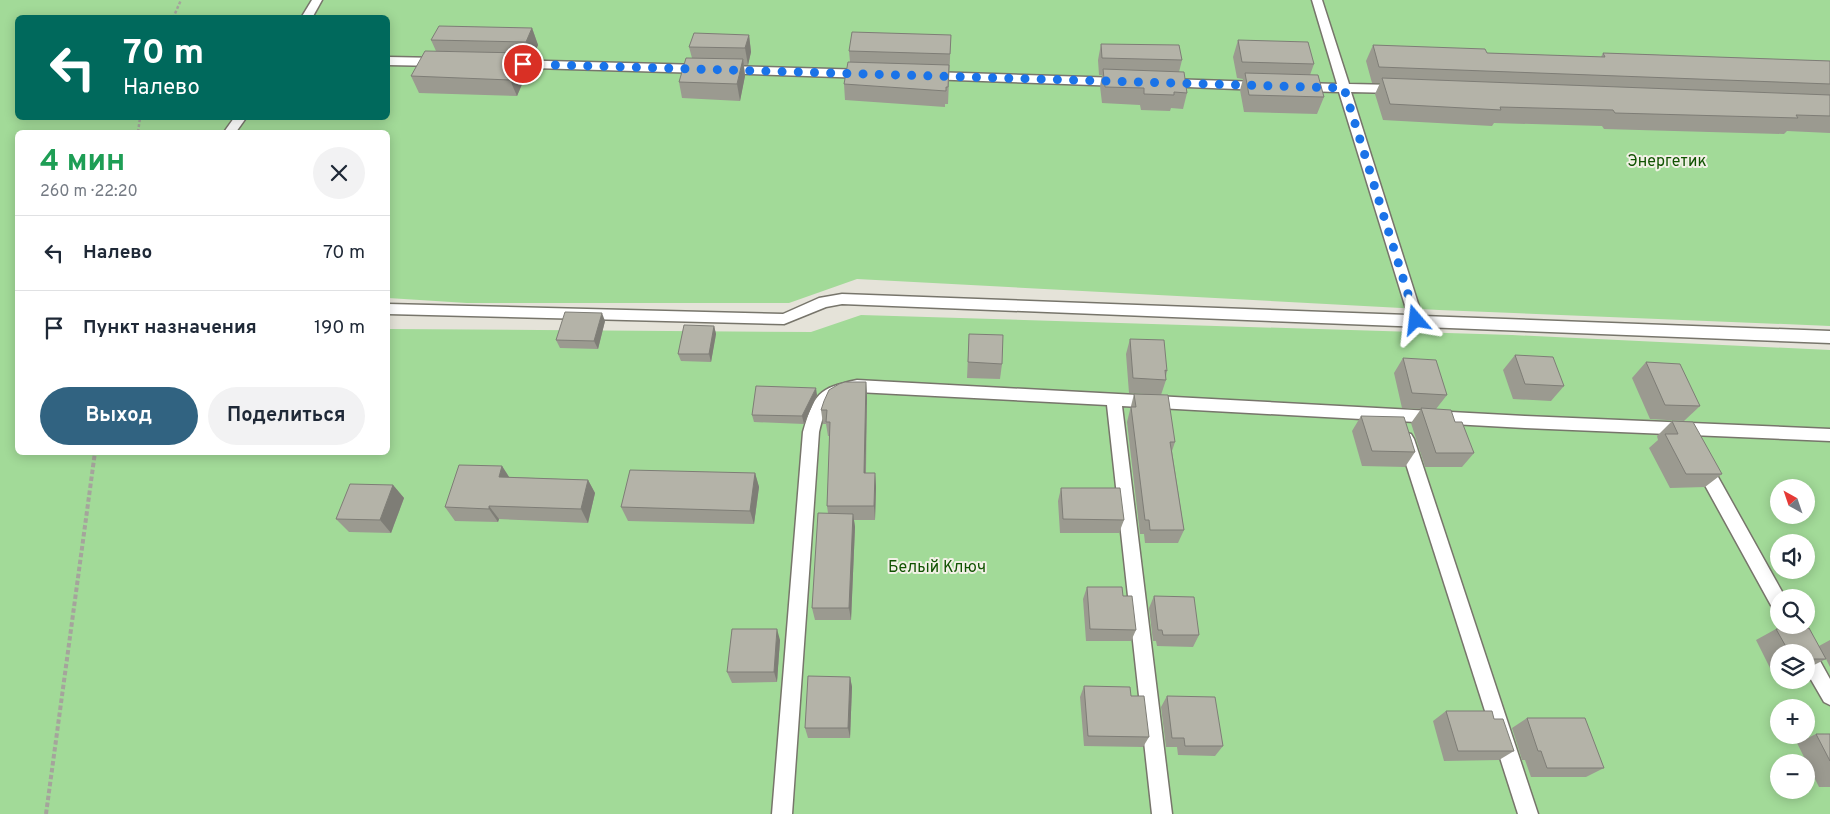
<!DOCTYPE html>
<html lang="ru">
<meta charset="utf-8">
<style>
body{margin:0;font-family:Overpass,sans-serif;background:#f2f2f3;color:#1f2937;height:100vh;display:flex;flex-direction:column;font-size:19px;white-space:nowrap}
*{box-sizing:border-box;margin:0}
p{font-size:16px;color:#747a83}
.icon{flex:none;width:28px;height:28px;fill:none;stroke:currentColor;stroke-width:2;stroke-linecap:round;stroke-linejoin:round}
.map{position:relative;flex:1;overflow:hidden}
.details{position:absolute;left:15px;top:130px;width:375px;height:325px;display:flex;flex-direction:column;background:#fff;border-radius:8px;box-shadow:0 2px 12px #0003}
.details>*{flex:none}
.banner{position:absolute;left:15px;top:15px;width:375px;height:105px;border-radius:8px;box-shadow:0 2px 12px #0003;background:#00695c;color:#fff;overflow:hidden}
.needle{width:32px;rotate:320deg}
.controls{position:absolute;left:1770px;top:479px;display:grid;gap:10px}
.controls a{display:grid;place-items:center;width:45px;height:45px;border-radius:50%;background:#fff;box-shadow:0 2px 12px #0003;font-size:25px}
.pin{position:absolute;display:grid;place-items:center;width:42px;height:42px;color:#fff;margin:-21px;border:2px solid #fff;border-radius:50%;box-shadow:0 1px 5px #0007}
.me{position:absolute;width:55px;margin:-28px;rotate:343deg;stroke-linejoin:round;filter:drop-shadow(0 0 4px #0008)}
.turn{display:flex;align-items:center;gap:18px;height:105px;padding:0 25px;font-size:22px}
.turn .icon{width:65px;height:65px;stroke-width:2.5}
.turn b{display:block;font-size:35px;line-height:42px}
.round{display:grid;place-items:center;flex:none;width:52px;height:52px;border-radius:26px;background:#f2f2f3}
.head{display:flex;align-items:center;justify-content:space-between;height:85px;padding:0 25px}
h1{font-size:30px;font-weight:700;line-height:38px;color:#1e9e55}
.button{display:flex;gap:10px;margin-top:auto;padding:10px 25px}
.button a{flex:1;height:58px;border-radius:30px;background:#316381;color:#fff;font-size:20px;font-weight:700;line-height:58px;text-align:center}
.button a+a{background:#f2f2f3;color:#1f2937}
ul{padding:0;list-style:none}
li{display:flex;align-items:center;gap:15px;height:75px;padding:0 25px;border-top:1px solid #e0e1e3}
li div{flex:1}
li b{display:block;font-size:19px}
li em{font-style:normal}
.map>svg:first-child{display:block}
</style>
<div class="map">
<svg width="1830" height="814" viewBox="0 0 1830 814">
<rect width="100%" height="100%" fill="#e5e3d9"/>
<path fill="#a2da98" fill-rule="evenodd" d="M0,0H1830V326L1439,310L857,279L789,303H467L388,298V132H18V452H388V329L811,332L861,315L1512,335L1830,350V814H0ZM18,18H388V118H18ZM1779,488H1806V515H1779ZM1779,542H1806V570H1779ZM1779,598H1806V625H1779ZM1779,652H1806V680H1779ZM1779,708H1806V735H1779ZM1779,762H1806V790H1779Z"/>
<g fill="none" stroke-linecap="round" stroke-linejoin="round">
<g stroke="#77756b" stroke-width="3">
<g id="lane">
<path d="M312,0H322L312,18H301Z"/>
<path d="M1312,0H1322L1349,84L1396,85L1402,89L1396,93L1351,92L1422,316L1830,331V343L842,304L826,307L784,324L388,314V304L783,314L819,298L842,294L1408,315L1339,92L1302,91L1296,87L1302,83L1337,84Z"/>
<path d="M388,57L439,58L445,62L439,66L388,65Z"/>
<path d="M505,60L702,65L708,69L702,73L501,67L499,64Z"/>
<path d="M725,66L867,70L873,74L867,78L721,73L719,70Z"/>
<path d="M930,72L1121,78L1127,82L1121,86L926,79V73Z"/>
<path d="M1167,79L1261,82L1267,86L1261,90L1163,86V80Z"/>
<path d="M234,118H246L236,132H224Z"/>
<path d="M857,380L1525,416L1830,429V441L1525,428L1122,406L1172,814H1152L1107,405L857,392C828,398 826,404 819,432L792,814H772L803,432C814,394 818,388 857,380Z"/>
<path d="M1406,433L1411,434L1414,439L1538,814H1518L1398,439L1401,434Z"/>
<path d="M1702,457L1708,459L1785,597L1779,598V611L1773,609L1696,469L1694,464L1696,459Z"/>
<path d="M1782,625H1800L1830,679V705L1824,702L1806,671V652H1797Z"/>
</g>
</g>
<g stroke="#a5a49c" stroke-width="2.5" stroke-dasharray="3 2" stroke-linecap="butt">
<path d="M173,18L181,0"/>
<path d="M138,132L140,118"/>
</g>
<path stroke="#a5a49c" stroke-width="4" stroke-dasharray="4.5 2.5" stroke-linecap="butt" d="M46,814L95,452"/>
<use href="#lane" fill="#fff" fill-rule="evenodd"/>
</g>
<g fill="#9b9a90">
<path d="M532,28L538,45L532,59H524L528,70L517,96L419,93L411,76L436,51L431,40Z"/>
<path d="M749,35L751,52L748,65H744L745,76L740,101L682,98L679,82L692,58L689,47Z"/>
<path d="M951,35L948,104H945V107L845,100L844,84L850,62L849,51Z"/>
<path d="M1238,40L1314,64L1310,75L1324,97L1317,114L1244,112L1240,90L1243,79L1237,78L1233,57Z"/>
<path d="M1101,44L1182,60L1179,72L1187,93L1183,109L1171,108L1170,111L1141,110L1140,105L1102,103L1100,86L1102,75H1099L1098,60Z"/>
<path d="M1373,45L1487,53L1601,57L1603,53L1830,61V133L1787,131L1784,134L1604,129L1602,126L1494,123L1492,126L1383,120L1375,94L1380,83H1372L1366,61Z"/>
<path d="M605,321L598,349L560,348L556,340Z"/>
<path d="M714,326L716,334L711,362L681,361L678,354Z"/>
<path d="M969,334L1002,364L1000,379L967,378Z"/>
<path d="M1130,339L1167,371L1166,376V380L1161,395L1129,393L1126,354Z"/>
<path d="M1515,355L1564,386L1551,401L1513,399L1503,370Z"/>
<path d="M1403,358L1447,395L1436,409L1455,422L1474,453L1462,467H1425L1411,423L1421,409L1402,408L1394,373Z"/>
<path d="M1646,362L1700,406L1684,421L1650,419L1632,378Z"/>
<path d="M866,382L867,397L866,473H875L876,487L875,520H854L855,527L851,620H815L812,608L828,513L827,506L830,436H828L826,424H823L821,410Z"/>
<path d="M1134,394L1175,442L1172,451L1184,530L1178,543H1145L1144,534H1140L1127,422Z"/>
<path d="M817,395L804,424L754,422L752,415Z"/>
<path d="M1361,416L1415,452L1405,467L1362,466L1352,431Z"/>
<path d="M1672,421L1722,474L1705,487L1670,488L1649,448L1658,440L1657,436Z"/>
<path d="M502,466L509,477L588,480L595,493L588,523L499,519L498,522L455,521L445,507Z"/>
<path d="M755,473L759,487L754,524L628,521L621,507Z"/>
<path d="M393,485L404,498L391,533L349,532L336,519Z"/>
<path d="M1061,488L1124,520L1119,533H1060L1058,501Z"/>
<path d="M1087,587L1123,596L1136,630L1131,641H1086L1083,599Z"/>
<path d="M1154,596L1199,635L1193,647L1157,646L1156,641H1153L1149,608Z"/>
<path d="M1776,629L1819,646L1830,640V667L1826,659L1806,669V652H1779V670H1771L1756,640Z"/>
<path d="M780,640L777,682L732,683L727,672Z"/>
<path d="M850,677L852,687L850,738H808L805,728Z"/>
<path d="M1084,686L1131,696L1149,737L1143,747L1084,746L1080,697Z"/>
<path d="M1167,696L1223,746L1215,756L1178,755L1177,747H1166L1161,707Z"/>
<path d="M1446,711L1494,719L1514,751L1499,760L1444,761L1433,721Z"/>
<path d="M1527,718L1604,768L1586,777H1531L1525,760H1522L1512,728Z"/>
<path d="M1816,734H1830V787H1819L1797,743Z"/>
</g>
<g fill="#7e7d76">
<path d="M532,28L538,45L532,59L526,42Z"/>
<path d="M749,35L751,52L748,65L745,48Z"/>
<path d="M522,53L528,70L517,96L510,80Z"/>
<path d="M743,59L745,76L740,101L737,84Z"/>
<path d="M602,313L605,321L598,349L594,341Z"/>
<path d="M714,326L716,334L711,362L709,354Z"/>
<path d="M866,382L867,397L865,487L864,473Z"/>
<path d="M816,388L817,395L804,424L802,416Z"/>
<path d="M502,466L511,480L499,477Z"/>
<path d="M755,473L759,487L754,524L750,511Z"/>
<path d="M875,473L876,487L875,520L874,506Z"/>
<path d="M588,480L595,493L588,523L581,509Z"/>
<path d="M393,485L404,498L391,533L380,520Z"/>
<path d="M489,506L499,519L498,522L489,509Z"/>
<path d="M853,514L855,527L851,620L849,608Z"/>
<path d="M777,629L780,640L777,682L774,672Z"/>
<path d="M850,677L852,687L850,738L848,728Z"/>
</g>
<g fill="#b4b3a8" stroke="#7e7d76">
<path d="M439,26L532,28L526,42L431,40Z"/>
<path d="M852,32L951,35L950,54L849,51Z"/>
<path d="M694,33L749,35L745,48L689,47Z"/>
<path d="M1238,40L1308,42L1314,64L1242,62Z"/>
<path d="M1101,44L1179,45L1182,60L1102,58Z"/>
<path d="M1373,45L1485,49L1487,53L1605,57L1603,53L1830,61V84L1379,67Z"/>
<path d="M425,51L522,53L510,80L411,76Z"/>
<path d="M686,58L743,59L737,84L679,82Z"/>
<path d="M848,62L949,65L948,87H946V91L844,84Z"/>
<path d="M1103,69L1184,72L1187,93L1174,92V95L1144,94V88L1105,87Z"/>
<path d="M1245,73L1318,75L1324,97L1249,95Z"/>
<path d="M1382,78L1830,95V116L1796,115L1798,118L1615,113L1613,110L1500,107L1501,110L1390,104Z"/>
<path d="M565,312L602,313L594,341L556,340Z"/>
<path d="M684,325L714,326L709,354H678Z"/>
<path d="M969,334L1003,335L1002,364L968,362Z"/>
<path d="M1130,339L1164,340L1167,371L1165,370L1166,380L1133,378Z"/>
<path d="M1515,355L1553,357L1564,386L1525,384Z"/>
<path d="M1403,358L1436,360L1447,395L1412,393Z"/>
<path d="M1646,362L1680,364L1700,406L1665,405Z"/>
<path d="M845,382H866L864,473H875L874,506H827L830,422H826L827,410H821L824,401L829,390L839,384Z"/>
<path d="M756,386L816,388L802,416L752,415Z"/>
<path d="M1134,394L1168,395L1175,442H1170L1184,530H1150L1149,520H1145L1131,407H1136Z"/>
<path d="M1421,408L1451,410L1455,422H1462L1474,453H1436Z"/>
<path d="M1361,416L1404,417L1415,452L1372,451Z"/>
<path d="M1672,421L1693,422L1722,474H1686L1665,434H1678Z"/>
<path d="M459,465L502,466L499,477L588,480L581,509L489,506V509L445,507Z"/>
<path d="M630,470L755,473L750,511L621,507Z"/>
<path d="M350,484L393,485L380,520L336,519Z"/>
<path d="M1061,488H1120L1124,520L1063,519Z"/>
<path d="M818,513L853,514L849,608H812Z"/>
<path d="M1087,587H1122L1123,596H1132L1136,630L1090,629Z"/>
<path d="M1154,596L1194,597L1199,635H1163L1162,630H1158Z"/>
<path d="M1809,628L1826,659H1806V652H1789L1776,629Z"/>
<path d="M732,629H777L774,672H727Z"/>
<path d="M808,676L850,677L848,728H805Z"/>
<path d="M1084,686L1130,687L1131,696H1144L1149,737L1088,736Z"/>
<path d="M1167,696L1215,697L1223,746H1185L1184,738H1172Z"/>
<path d="M1446,711H1492L1494,719H1503L1514,751H1458Z"/>
<path d="M1527,718H1585L1604,768H1547L1541,751H1538Z"/>
<path d="M1816,734H1830V761Z"/>
</g>
<g fill="none" stroke-linecap="round" stroke-linejoin="round">
<path stroke="#1a73e8" stroke-width="9" stroke-dasharray="0 16.2" d="M523,64L1344,88L1416,320"/>
</g>
<g text-anchor="middle" stroke-width="4" stroke-linejoin="round" paint-order="stroke">
<g font-size="16" fill="#115302" stroke="#f2f1e6">
<text x="1667" y="166">Энергетик</text>
<text x="937" y="572">Белый Ключ</text>
</g>
</g>
</svg>
<div class="controls">
<a><svg class="needle" viewBox="-14 -14 28 28"><path d="M0-13l5 13h-10z" fill="#e53935"/><path d="M0 13l5-13h-10z" fill="#747a83"/></svg></a>
<a><svg class="icon" aria-label="sound" viewBox="0 0 24 24"><path d="M4 9h4l5-4v14l-5-4H4zM17 9q2 3 0 6"/></svg></a>
<a><svg class="icon" aria-label="search" viewBox="0 0 24 24"><circle cx="10" cy="10" r="6"/><path d="M15 15l6 6"/></svg></a>
<a><svg class="icon" aria-label="layers" viewBox="0 0 24 24"><path d="M12 4l9 5-9 5-9-5zM3 14l9 5 9-5"/></svg></a>
<a>+</a>
<a>−</a>
</div>
<div class="pin" style="left:523px;top:64px;background:#d93025"><svg class="icon" aria-label="arrive" viewBox="0 0 24 24"><path d="M6 21V4h12l-3 4 3 4H6"/></svg></div>
<svg class="me" style="left:1416px;top:320px" viewBox="-20 -20 40 40"><path d="M0-17L14 15 0 8-14 15z" fill="#1a73e8" stroke="#fff" stroke-width="4"/></svg>
<div class="banner">
<div class="turn"><svg class="icon" aria-label="left" viewBox="0 0 24 24"><path d="M17 20v-9H6M10 6l-5 5 5 5"/></svg><div><b>70 m</b>Налево</div></div>
</div>
<section class="details">
<div class="head"><div><h1>4 мин</h1><p>260 m · 22:20</p></div><a class="round"><svg class="icon" aria-label="close" viewBox="0 0 24 24"><path d="M6 6l12 12M18 6L6 18"/></svg></a></div>
<ul>
<li><svg class="icon" aria-label="left" viewBox="0 0 24 24"><path d="M17 20v-9H6M10 6l-5 5 5 5"/></svg><div><b>Налево</b></div><em>70 m</em></li>
<li><svg class="icon" aria-label="arrive" viewBox="0 0 24 24"><path d="M6 21V4h12l-3 4 3 4H6"/></svg><div><b>Пункт назначения</b></div><em>190 m</em></li>
</ul>
<div class="button"><a>Выход</a><a>Поделиться</a></div>
</section>
</div>
